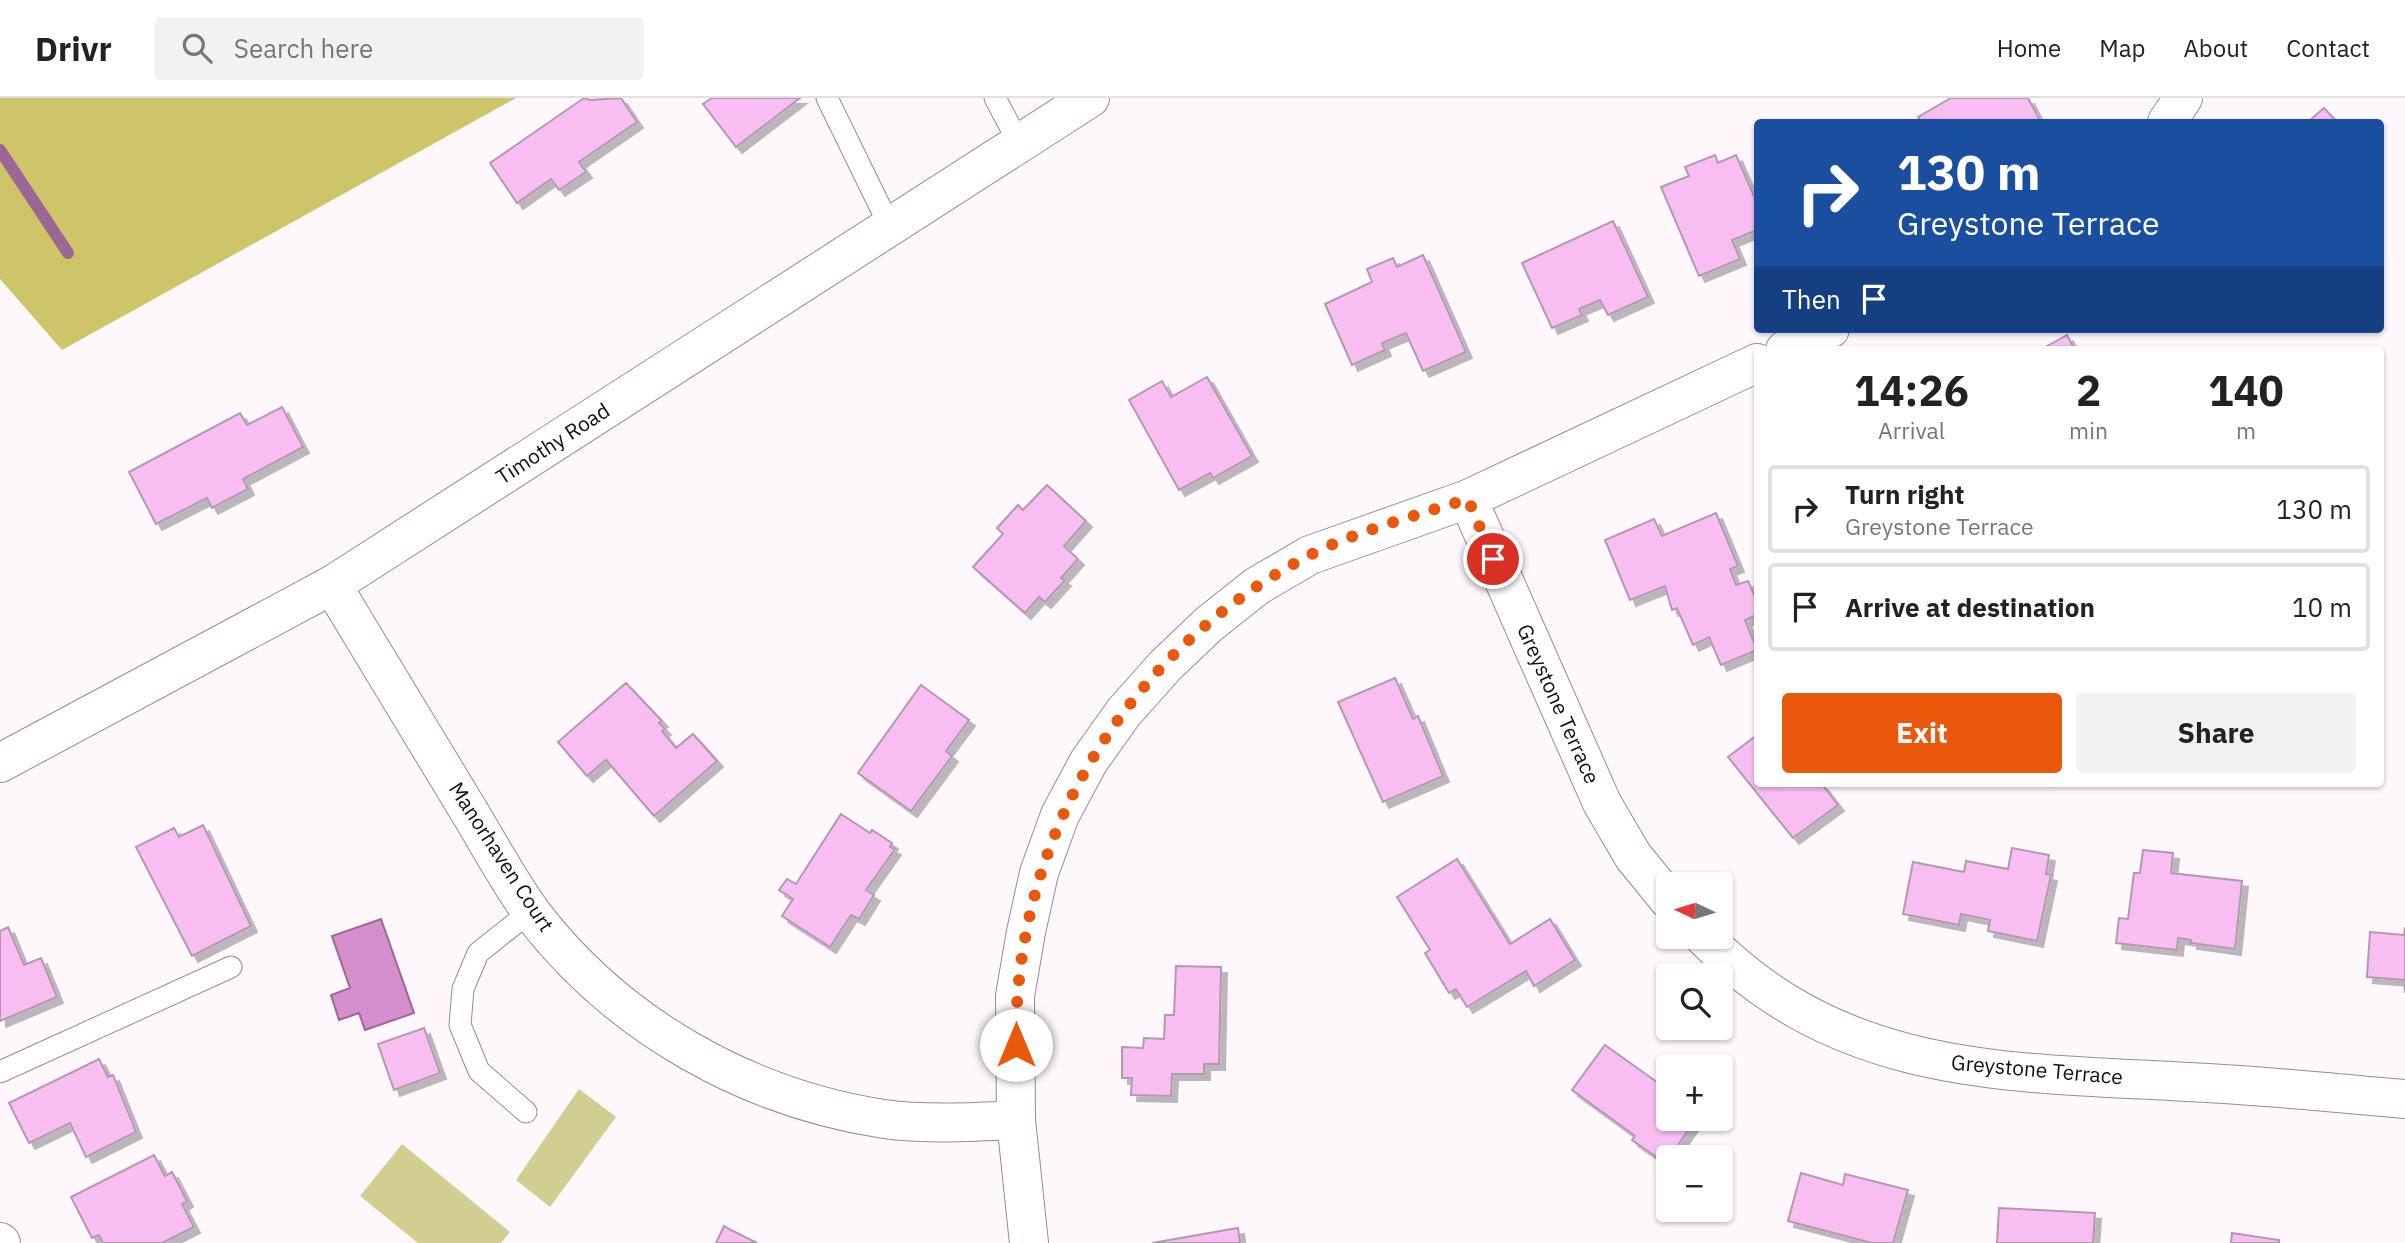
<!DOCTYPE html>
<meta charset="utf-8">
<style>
body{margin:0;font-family:"IBM Plex Sans",sans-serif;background:#f2f2f2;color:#222;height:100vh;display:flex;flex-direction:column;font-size:26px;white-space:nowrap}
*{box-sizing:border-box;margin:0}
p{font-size:23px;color:#767676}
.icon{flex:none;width:38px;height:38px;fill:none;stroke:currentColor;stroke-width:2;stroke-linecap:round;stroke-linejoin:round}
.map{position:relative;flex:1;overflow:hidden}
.side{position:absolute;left:1754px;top:248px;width:630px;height:441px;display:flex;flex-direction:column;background:#fff;border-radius:7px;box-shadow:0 2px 5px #0004}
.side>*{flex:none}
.guide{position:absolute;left:1754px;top:21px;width:630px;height:214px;border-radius:7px;box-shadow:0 2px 5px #0004;background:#1a4fa0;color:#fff;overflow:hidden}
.needle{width:46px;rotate:274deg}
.controls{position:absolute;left:1656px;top:774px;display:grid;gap:14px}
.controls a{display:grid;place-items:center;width:77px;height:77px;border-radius:7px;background:#fff;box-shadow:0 2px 5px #0004;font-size:35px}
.pin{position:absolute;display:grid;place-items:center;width:60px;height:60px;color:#fff;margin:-30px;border:4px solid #fff;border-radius:50%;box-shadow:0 2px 7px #0007}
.me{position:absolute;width:77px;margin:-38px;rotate:0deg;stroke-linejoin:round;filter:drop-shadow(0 0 5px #0008)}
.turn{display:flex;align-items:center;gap:24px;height:147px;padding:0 28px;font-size:32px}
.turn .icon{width:91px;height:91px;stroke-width:2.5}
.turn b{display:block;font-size:49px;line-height:60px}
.then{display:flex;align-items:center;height:66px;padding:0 28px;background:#0003;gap:14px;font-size:26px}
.eta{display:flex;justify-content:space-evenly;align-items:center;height:119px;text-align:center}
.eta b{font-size:42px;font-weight:700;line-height:49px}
.cta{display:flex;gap:14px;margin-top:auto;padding:14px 28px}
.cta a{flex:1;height:80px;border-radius:7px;background:#ea580c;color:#fff;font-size:28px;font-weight:700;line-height:80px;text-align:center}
.cta a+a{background:#f2f2f2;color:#222}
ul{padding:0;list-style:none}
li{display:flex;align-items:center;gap:21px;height:88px;margin:0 14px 10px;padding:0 14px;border:4px solid #e0e0e0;border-radius:7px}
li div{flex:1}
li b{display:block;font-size:26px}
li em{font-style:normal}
header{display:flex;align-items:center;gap:42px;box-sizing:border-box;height:98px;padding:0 35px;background:#fff;border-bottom:2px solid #e0e0e0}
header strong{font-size:33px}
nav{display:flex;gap:38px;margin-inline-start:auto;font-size:24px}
.search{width:490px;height:63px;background:#f2f2f2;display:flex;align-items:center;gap:18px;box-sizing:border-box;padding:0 24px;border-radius:7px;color:#767676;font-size:26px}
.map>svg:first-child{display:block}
</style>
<header>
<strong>Drivr</strong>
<div class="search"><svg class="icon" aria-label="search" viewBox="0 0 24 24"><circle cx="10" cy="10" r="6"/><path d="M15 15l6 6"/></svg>Search here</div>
<nav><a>Home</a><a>Map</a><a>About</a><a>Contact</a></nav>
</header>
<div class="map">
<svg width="2405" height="1145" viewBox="0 0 2405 1145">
<defs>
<filter id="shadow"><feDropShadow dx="6" dy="6" stdDeviation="0" flood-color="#0004"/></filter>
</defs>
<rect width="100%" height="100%" fill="#fef8fd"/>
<g fill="#d2ce90">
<path d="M579,991L616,1019L550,1109L516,1082Z"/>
<path d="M402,1046L510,1134L501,1145H418L360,1098Z"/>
</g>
<path fill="#cdc567" d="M0,0H516L62,252L0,181Z"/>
<path fill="#d58ecc" stroke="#9c6795" stroke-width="2" d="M381,821L414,915L365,932L359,915L339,922L331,897L350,890L332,838Z"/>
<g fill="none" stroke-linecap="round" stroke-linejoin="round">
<path stroke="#9c6795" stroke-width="12" d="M0,52L68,155"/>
</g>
<g fill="#f9bef1" stroke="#b299ae" stroke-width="2" filter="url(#shadow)">
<path d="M584,0L590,2L621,0L637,24L579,64L586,74L559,92L551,81L517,105L490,65Z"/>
<path d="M712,0H800L736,49L703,6Z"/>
<path d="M1951,0H2028L2041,24H1921L1918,19Z"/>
<path d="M2324,10L2337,24H2308Z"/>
<path d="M1715,57L1718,65L1736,57L1757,105V132L1732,142L1740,161L1699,178L1661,89L1689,78L1685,69Z"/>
<path d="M1613,123L1648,199L1608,217L1600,202L1579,211L1582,217L1552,230L1522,165Z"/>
<path d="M1423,157L1466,254L1423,273L1406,235L1382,245L1385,252L1352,267L1325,206L1372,184L1367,171L1393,160L1397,169Z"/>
<path d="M2067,237L2075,252H2040Z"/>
<path d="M1207,279L1252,358L1213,380L1210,375L1179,392L1129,302L1162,283L1171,299Z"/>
<path d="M282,309L303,349L243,381L248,391L212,410L207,400L156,426L129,374L240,315L247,327Z"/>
<path d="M1047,387L1086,423L1064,448L1078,461L1061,480L1065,482L1045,504L1039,499L1025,515L973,469L1003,436L997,430L1018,407L1023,412Z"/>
<path d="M1716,415L1738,468L1730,471L1736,487L1748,483L1757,503V517L1745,522L1757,552L1721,567L1709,539L1693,547L1677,510L1672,512L1665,488L1630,502L1605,442L1654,421L1662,438Z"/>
<path d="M1395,580L1413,621L1418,618L1443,678L1383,704L1338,604Z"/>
<path d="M626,585L662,623L659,625L665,631L662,633L676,650L693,636L717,663L654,718L606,662L587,678L558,644Z"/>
<path d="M921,587L969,622L946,653L952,658L911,713L858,675Z"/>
<path d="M1757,637V686H1822L1838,707L1793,740L1728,659Z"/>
<path d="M841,716L870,735L872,732L892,745L890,749L895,751L866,792L874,797L859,821L851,817L830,849L782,818L793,801L779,792L787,781L796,786Z"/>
<path d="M203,727L251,828L192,858L136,749L174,730L179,739Z"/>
<path d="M2012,750L2049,757L2046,776L2051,777L2037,843L1988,833L1990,822L1961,816L1959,827L1903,816L1913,764L1964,774L1966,763L2008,771Z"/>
<path d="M2143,752L2173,755L2171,775L2242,783L2235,851L2191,845V842L2178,840L2177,852L2116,845L2119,820L2128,821L2134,775H2140Z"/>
<path d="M1457,761L1510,846L1550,821L1575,862L1534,888L1526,873L1467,909L1456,891L1449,895L1425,855L1430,852L1397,799Z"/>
<path d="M8,829L24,867L41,860L57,899L0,923V833Z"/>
<path d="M2405,829V895L2404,882L2367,879L2370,834L2404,837Z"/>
<path d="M1176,868L1221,869L1219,966H1204V976H1172L1171,998L1131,997L1132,980H1122V949L1143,950L1144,940L1164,941L1165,917H1174Z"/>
<path d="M424,930L440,975L394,992L378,946Z"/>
<path d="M1605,947L1668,992V1020H1697L1665,1065L1632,1042L1635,1038L1572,992Z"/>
<path d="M99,961L108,979L113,977L136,1034L86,1059L70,1025L29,1045L9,1005Z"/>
<path d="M154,1057L165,1078L172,1074L187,1103L182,1106L194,1129L162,1145H103L99,1137L92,1140L71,1099Z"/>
<path d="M1801,1075L1843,1087L1845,1076L1908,1092L1893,1145H1872L1788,1123Z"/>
<path d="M1999,1110L2095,1115L2093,1145H1997Z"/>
<path d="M724,1128L731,1132L757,1145H716Z"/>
<path d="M1238,1130L1240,1145H1152Z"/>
<path d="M2232,1135L2279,1142V1145H2231Z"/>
</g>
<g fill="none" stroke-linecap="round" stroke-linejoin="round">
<g stroke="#9e869a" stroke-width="23">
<g id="lane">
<path d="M827,0L890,129"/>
<path d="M995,0L1019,45"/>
<path d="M0,974L231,869"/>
<path d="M526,1014L479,973L460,927L463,891L478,855L531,813"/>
</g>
</g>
<g stroke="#9e869a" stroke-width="40">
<g id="street">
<path d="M2167,24L2183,0"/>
<path d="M1785,252L1830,231"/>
<path d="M1468,401L1602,705L1633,758L1668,801"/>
<path d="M332,487C376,560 420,632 464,705C487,742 508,783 534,818C619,928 747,1000 884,1021C928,1027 972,1024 1016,1022"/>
<path d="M1703,838C1840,979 2007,974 2188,984C2260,987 2333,995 2405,1001"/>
<path d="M0,1144L1,1145"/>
<path d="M1029,1145L1016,1022L1015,898L1026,834L1039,775L1060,717L1089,663L1124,614L1165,568L1209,526L1257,488L1310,457L1468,401L1757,265"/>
</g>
</g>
<g stroke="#9e869a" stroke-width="40">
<path id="secondary" d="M0,665L332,487L1090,0"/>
</g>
<use href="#lane" stroke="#fff" stroke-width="21"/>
<use href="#street" stroke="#fff" stroke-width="38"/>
<use href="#secondary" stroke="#fff" stroke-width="38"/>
</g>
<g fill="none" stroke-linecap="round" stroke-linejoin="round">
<path stroke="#ea580c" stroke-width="12" stroke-dasharray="0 21.6" d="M1016,947C1014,740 1123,556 1308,458C1354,434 1417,417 1468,401L1493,461"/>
</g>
<g text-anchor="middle" stroke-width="7" stroke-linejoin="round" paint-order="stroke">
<g font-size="21" fill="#160d15" stroke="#fff">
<text transform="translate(553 346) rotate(-33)" y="7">Timothy Road</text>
<text transform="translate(1558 606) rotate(66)" y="7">Greystone Terrace</text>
<text transform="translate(501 759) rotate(57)" y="7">Manorhaven Court</text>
<text transform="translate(2037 972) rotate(5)" y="7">Greystone Terrace</text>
</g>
</g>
</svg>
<div class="controls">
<a><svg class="needle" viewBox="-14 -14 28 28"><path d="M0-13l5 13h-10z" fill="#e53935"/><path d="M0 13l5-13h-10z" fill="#767676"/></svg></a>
<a><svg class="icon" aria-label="search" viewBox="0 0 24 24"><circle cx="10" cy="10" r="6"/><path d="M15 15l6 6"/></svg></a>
<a>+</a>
<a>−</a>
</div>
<div class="pin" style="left:1493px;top:461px;background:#d93025"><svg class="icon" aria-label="arrive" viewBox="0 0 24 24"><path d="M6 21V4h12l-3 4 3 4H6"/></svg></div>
<svg class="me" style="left:1016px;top:947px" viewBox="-20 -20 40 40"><circle r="19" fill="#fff"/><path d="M0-13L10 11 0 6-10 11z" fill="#ea580c"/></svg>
<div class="guide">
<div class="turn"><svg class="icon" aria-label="right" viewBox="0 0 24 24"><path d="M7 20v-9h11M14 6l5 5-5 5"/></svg><div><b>130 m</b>Greystone Terrace</div></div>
<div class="then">Then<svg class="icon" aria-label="arrive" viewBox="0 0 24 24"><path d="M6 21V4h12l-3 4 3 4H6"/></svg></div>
</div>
<section class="side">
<div class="eta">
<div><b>14:26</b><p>Arrival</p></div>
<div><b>2</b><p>min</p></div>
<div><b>140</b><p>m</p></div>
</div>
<ul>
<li><svg class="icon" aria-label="right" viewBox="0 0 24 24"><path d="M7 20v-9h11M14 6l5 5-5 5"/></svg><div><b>Turn right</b><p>Greystone Terrace</p></div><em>130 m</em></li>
<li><svg class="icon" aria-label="arrive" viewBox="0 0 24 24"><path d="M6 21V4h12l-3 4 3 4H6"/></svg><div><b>Arrive at destination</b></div><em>10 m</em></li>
</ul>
<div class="cta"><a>Exit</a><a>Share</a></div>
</section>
</div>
